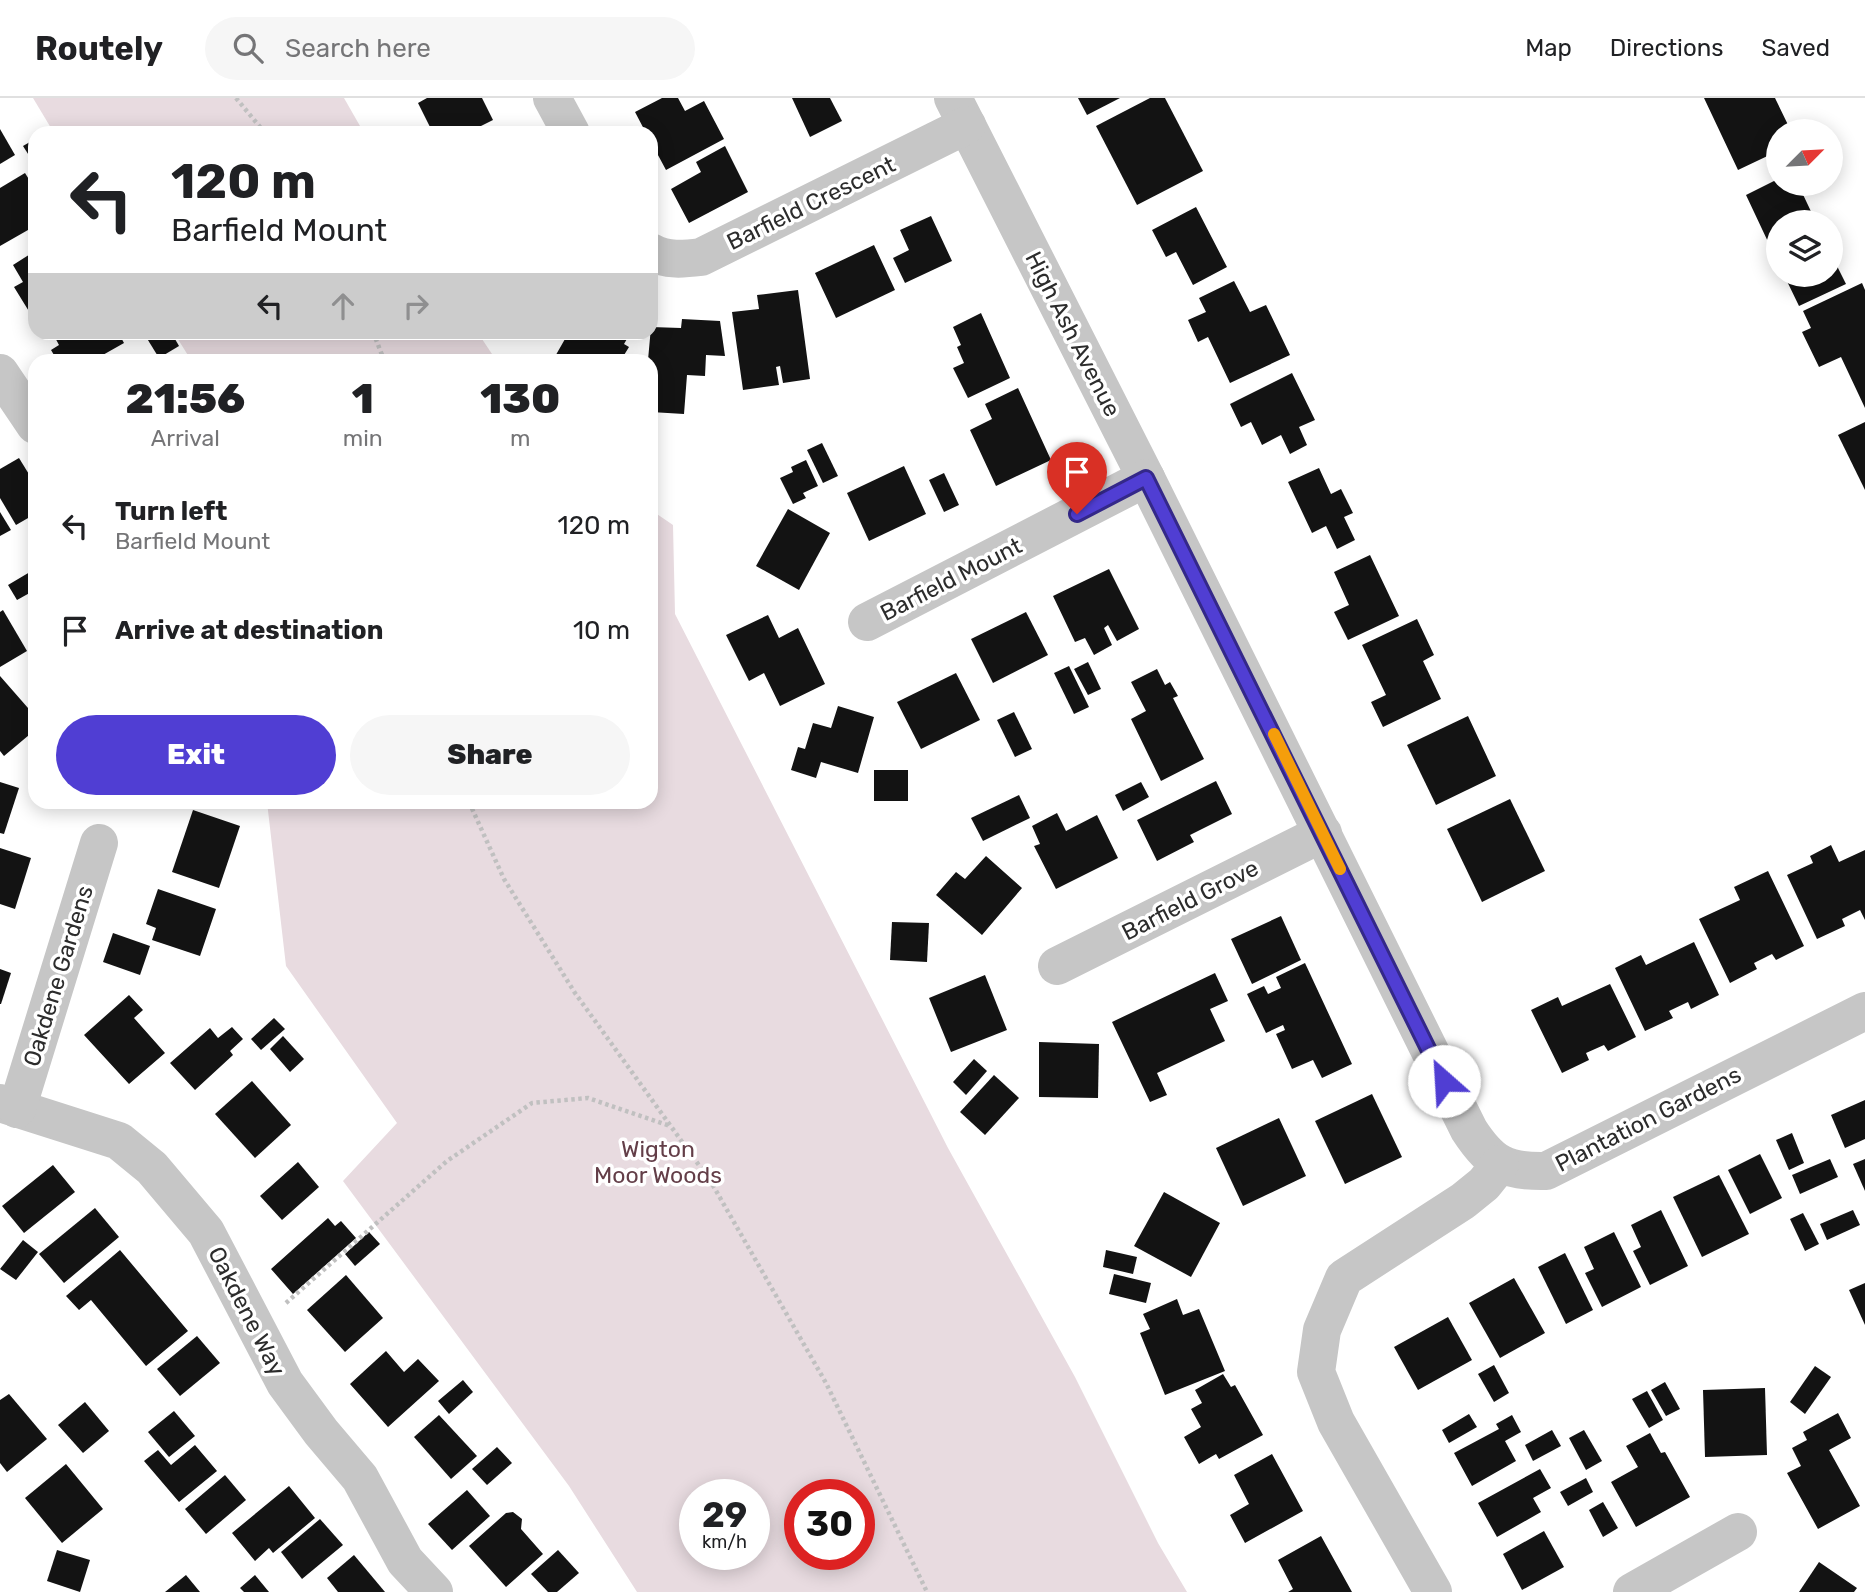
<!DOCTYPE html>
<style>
body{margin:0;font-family:Rubik,sans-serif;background:#f6f6f6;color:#202124;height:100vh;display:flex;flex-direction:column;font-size:26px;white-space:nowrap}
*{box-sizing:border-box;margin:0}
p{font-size:23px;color:#757577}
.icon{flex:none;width:38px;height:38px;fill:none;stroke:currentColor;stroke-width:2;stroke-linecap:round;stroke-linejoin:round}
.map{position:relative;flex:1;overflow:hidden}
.sheet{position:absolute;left:28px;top:256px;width:630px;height:455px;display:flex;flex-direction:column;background:#fff;border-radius:21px;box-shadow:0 4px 18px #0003}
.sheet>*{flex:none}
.guide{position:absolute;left:28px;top:28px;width:630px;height:214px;border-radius:21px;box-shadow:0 4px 18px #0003;background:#fff;color:#202124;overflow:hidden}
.needle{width:46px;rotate:66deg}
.fabs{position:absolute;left:1766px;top:21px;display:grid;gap:14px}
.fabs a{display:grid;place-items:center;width:77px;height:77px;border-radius:50%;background:#fff;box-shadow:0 4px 18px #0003;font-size:35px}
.speed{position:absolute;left:679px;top:1381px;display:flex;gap:14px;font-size:35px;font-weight:700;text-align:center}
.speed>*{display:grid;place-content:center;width:91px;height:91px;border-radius:50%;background:#fff;box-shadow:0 4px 18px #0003;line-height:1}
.speed small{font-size:18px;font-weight:400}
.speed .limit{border:10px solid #d22;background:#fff;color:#111}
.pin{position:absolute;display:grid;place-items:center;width:60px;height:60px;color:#fff;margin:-72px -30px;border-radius:50% 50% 50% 0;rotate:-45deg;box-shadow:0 0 7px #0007}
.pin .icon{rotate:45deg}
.me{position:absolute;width:77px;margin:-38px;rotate:334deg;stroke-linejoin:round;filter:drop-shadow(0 0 5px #0008)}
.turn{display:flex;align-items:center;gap:24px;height:147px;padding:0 28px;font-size:32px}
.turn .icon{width:91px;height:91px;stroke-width:2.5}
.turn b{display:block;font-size:49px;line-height:60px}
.lanes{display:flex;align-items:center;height:66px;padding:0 28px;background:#0003;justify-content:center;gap:35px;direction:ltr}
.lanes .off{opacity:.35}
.eta{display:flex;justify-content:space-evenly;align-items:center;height:119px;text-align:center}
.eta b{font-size:42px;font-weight:800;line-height:49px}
.primary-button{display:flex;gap:14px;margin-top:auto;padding:14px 28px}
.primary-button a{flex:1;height:80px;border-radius:42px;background:#503ed3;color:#fff;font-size:28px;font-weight:800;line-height:80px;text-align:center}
.primary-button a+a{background:#f6f6f6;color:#202124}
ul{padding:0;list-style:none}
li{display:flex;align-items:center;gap:21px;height:105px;padding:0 28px}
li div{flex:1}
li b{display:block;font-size:26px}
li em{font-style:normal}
header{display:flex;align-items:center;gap:42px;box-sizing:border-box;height:98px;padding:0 35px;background:#fff;border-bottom:2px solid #e0e0e0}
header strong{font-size:33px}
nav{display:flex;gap:38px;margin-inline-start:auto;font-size:24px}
.search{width:490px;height:63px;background:#f6f6f6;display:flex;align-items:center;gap:18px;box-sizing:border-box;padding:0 24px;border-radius:38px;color:#757577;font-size:26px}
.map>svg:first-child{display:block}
</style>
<header>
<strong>Routely</strong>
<div class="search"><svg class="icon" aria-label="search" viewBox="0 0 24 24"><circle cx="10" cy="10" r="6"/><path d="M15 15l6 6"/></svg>Search here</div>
<nav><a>Map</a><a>Directions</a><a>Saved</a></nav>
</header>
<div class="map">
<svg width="1865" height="1494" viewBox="0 0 1865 1494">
<rect width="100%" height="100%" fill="#fff"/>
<g fill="#e8dbe0" fill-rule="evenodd">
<path d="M33,0H344L364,35H54Z"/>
<path d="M174,235H478L496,262H191Z"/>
<path d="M651,412L673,427L675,516L948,1050L1075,1279L1158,1445L1187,1494H637L569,1388L343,1083L397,1025L286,868L267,704H651ZM754,1396V1456H695V1396ZM859,1396V1456H800V1396Z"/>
</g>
<g fill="#131313">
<path d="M427,0H482L493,22L467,35H433L418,5Z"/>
<path d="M662,0H678L685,13L704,3L724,41L666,72L651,44V35H646L635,14Z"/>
<path d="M792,0H830L842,23L810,39Z"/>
<path d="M1078,0H1120L1087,17Z"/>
<path d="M1150,0H1165L1203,73L1137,107L1096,28Z"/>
<path d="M1704,0H1775L1791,33H1778V53L1738,72Z"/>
<path d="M0,31L15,57L0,66Z"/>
<path d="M35,41V67L23,48Z"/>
<path d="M725,48L748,94L689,125L671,91L701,74L696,64Z"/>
<path d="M25,75L35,91V128L0,148V90Z"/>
<path d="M1778,81V86H1798L1816,124H1778V165L1746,97Z"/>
<path d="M1196,109L1227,169L1193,187L1176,154L1166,159L1152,132Z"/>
<path d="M931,118L952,163L905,185L893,160L909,152L900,132Z"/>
<path d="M874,147L895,192L836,220L815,175Z"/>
<path d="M35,153V213L30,215L14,189L23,184L13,167Z"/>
<path d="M1830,154L1846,186L1799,208L1784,177H1830Z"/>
<path d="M1234,183L1250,214L1266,207L1290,257L1230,285L1208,239L1198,244L1188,222L1206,214L1199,200Z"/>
<path d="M1862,185L1865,192V310L1841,259L1819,269L1802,234L1811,230L1803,213Z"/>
<path d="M798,192L810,281L783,285L780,268L776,269L779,287L743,292L732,214L759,211L757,197Z"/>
<path d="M981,215L1010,280L968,300L953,270L964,265L957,249L961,247L953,229Z"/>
<path d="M682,221L720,223L725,258L706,257L705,278L687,277L684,316L651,314V262H648L651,229L681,230Z"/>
<path d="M52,234H118L124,245L94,262H57L51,252L59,247Z"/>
<path d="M143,234H171L179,248L159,260Z"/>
<path d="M569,234H631L624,246L629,249L621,262H553Z"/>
<path d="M1292,275L1315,322L1299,329L1307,347L1290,356L1281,337L1262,347L1251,324L1241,329L1230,306Z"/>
<path d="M1018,290L1051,362L996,388L970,332L992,321L985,306Z"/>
<path d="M1865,324V392L1838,337Z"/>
<path d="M822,345L838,378L823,385L807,352Z"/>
<path d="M19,360L35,386V416L16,427L0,400V371Z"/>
<path d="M806,362L818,388L803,395L806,400L793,406L780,380L793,374L791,369Z"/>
<path d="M904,368L926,416L869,443L847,395Z"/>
<path d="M1319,370L1331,396L1341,391L1353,415L1344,419L1355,442L1337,451L1326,428L1312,435L1288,384Z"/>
<path d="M944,375L959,407L944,414L929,382Z"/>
<path d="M788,411L830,435L799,492L756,468Z"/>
<path d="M0,414L11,432L0,438Z"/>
<path d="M1370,457L1399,518L1348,542L1334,514L1349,507L1334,474Z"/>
<path d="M35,471V492L17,502L8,487Z"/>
<path d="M1109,471L1139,531L1117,543L1108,527L1104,530L1112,547L1094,557L1085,540L1075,544L1053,498Z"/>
<path d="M3,512L27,553L0,569V514Z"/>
<path d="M1026,514L1048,557L993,585L971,541Z"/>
<path d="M768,517L779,540L798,530L825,586L780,608L764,575L749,583L726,537Z"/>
<path d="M1417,521L1434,557L1423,563L1441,601L1383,629L1371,604L1386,597L1362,547Z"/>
<path d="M1088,564L1101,591L1088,597L1074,571Z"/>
<path d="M1069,568L1089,609L1074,616L1054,575Z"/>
<path d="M1157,571L1165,587L1170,584L1178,598L1173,600L1204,661L1161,683L1131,621L1146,613L1131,584Z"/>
<path d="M956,575L980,622L921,651L897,604Z"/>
<path d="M0,578L35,618V632L4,658L0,653Z"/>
<path d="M838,608L874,619L858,675L821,664L816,680L791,672L798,649L805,651L813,625L831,630Z"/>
<path d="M1014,614L1032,651L1015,659L997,622Z"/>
<path d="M1468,618L1496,678L1436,707L1407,647Z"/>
<rect x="874" y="672" width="34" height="31"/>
<path d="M1216,683L1232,716L1190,737L1194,744L1157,763L1137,722Z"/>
<path d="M0,684L19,690L4,736L0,735Z"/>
<path d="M1141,684L1149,699L1123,713L1115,697Z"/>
<path d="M1019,697L1030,720L983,743L971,720Z"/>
<path d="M1510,701L1545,773L1482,804L1447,731Z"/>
<path d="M193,712L240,728L219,790L172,774Z"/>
<path d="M1057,715L1066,733L1097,717L1118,760L1056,791L1034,748L1040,746L1032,728Z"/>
<path d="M1831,747L1839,764L1865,752V822L1860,812L1842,821L1845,828L1817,841L1787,777L1813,765L1810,758Z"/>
<path d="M0,750L31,760L15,811L0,806Z"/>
<path d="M986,758L1022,790L982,837L936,797L956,774L965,781Z"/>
<path d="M1768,773L1804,848L1776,862L1772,856L1754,865L1757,871L1730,885L1699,821L1740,802L1734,789Z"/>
<path d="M158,791L216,811L200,858L152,842L156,830L146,826Z"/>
<path d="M1281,818L1301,862L1252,886L1231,841Z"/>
<path d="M892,824L929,825L927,864L890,862Z"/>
<path d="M113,835L150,848L140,877L103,864Z"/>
<path d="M1694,844L1719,897L1691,911L1688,904L1669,913L1673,920L1645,933L1615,870L1641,857L1646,867Z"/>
<path d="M1305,865L1352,966L1322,980L1313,962L1292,971L1276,936L1285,932L1283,927L1266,935L1247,896L1264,888L1268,896L1281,890L1276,879Z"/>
<path d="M0,871L11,875L1,906H0Z"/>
<path d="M1215,875L1228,903L1210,911L1225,943L1157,975L1167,997L1150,1004L1112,924Z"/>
<path d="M985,877L1007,932L951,954L929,900Z"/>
<path d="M1610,886L1636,939L1608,953L1604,947L1586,955L1589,962L1562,975L1531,912L1558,899L1562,908Z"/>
<path d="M129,897L143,912L134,920L165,955L129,986L84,937Z"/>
<path d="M274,920L285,931L261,952L251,941Z"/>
<path d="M232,929L243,941L230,953L233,957L195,992L170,965L210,930L218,940Z"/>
<path d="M283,938L304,961L290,974L270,951Z"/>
<path d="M1039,944L1099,946L1098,1000L1039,999Z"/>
<path d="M974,961L987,973L966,997L953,984Z"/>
<path d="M994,977L1019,1000L985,1037L960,1014Z"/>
<path d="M252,983L291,1027L255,1060L215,1016Z"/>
<path d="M1372,996L1402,1059L1345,1086L1315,1023Z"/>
<path d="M1865,1002V1041L1845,1050L1831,1017Z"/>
<path d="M1279,1020L1306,1078L1243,1108L1216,1050Z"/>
<path d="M1792,1035L1804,1065L1789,1072L1776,1042Z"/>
<path d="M1760,1056L1782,1100L1750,1116L1728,1072Z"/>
<path d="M1830,1061L1838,1079L1800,1096L1792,1077Z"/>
<path d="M1865,1061V1093L1853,1066Z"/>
<path d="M298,1064L319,1089L282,1122L260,1098Z"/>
<path d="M53,1067L75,1094L24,1135L2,1108Z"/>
<path d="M1719,1077L1749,1136L1702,1159L1673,1099Z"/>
<path d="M1164,1094L1220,1125L1191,1179L1134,1148Z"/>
<path d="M95,1110L119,1139L64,1185L39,1156Z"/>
<path d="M1661,1112L1688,1168L1650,1187L1633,1153L1641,1149L1631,1127Z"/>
<path d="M1853,1112L1860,1127L1827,1142L1820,1126Z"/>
<path d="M1803,1115L1819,1146L1805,1153L1790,1121Z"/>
<path d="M328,1120L335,1128L341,1123L356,1140L293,1196L271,1171Z"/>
<path d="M369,1134L380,1146L355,1168L345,1156Z"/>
<path d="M1614,1134L1641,1189L1602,1209L1585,1175L1594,1171L1584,1149Z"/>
<path d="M23,1142L38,1154L16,1182L0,1171Z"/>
<path d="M120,1152L188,1233L146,1268L91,1202L79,1212L66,1198Z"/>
<path d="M1106,1152L1137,1159L1133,1176L1103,1169Z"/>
<path d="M1565,1155L1593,1212L1566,1226L1538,1169Z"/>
<path d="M1114,1176L1151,1185L1146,1205L1109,1196Z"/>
<path d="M346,1177L383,1220L345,1254L307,1212Z"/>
<path d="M1514,1180L1545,1235L1500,1260L1469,1205Z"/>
<path d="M1865,1185V1227L1849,1192Z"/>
<path d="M1177,1201L1183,1217L1199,1211L1225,1273L1165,1297L1140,1235L1150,1231L1143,1216Z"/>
<path d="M1448,1219L1472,1262L1418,1292L1394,1249Z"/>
<path d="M197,1238L220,1265L180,1298L157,1271Z"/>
<path d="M386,1253L404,1274L418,1261L439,1283L388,1329L350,1286Z"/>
<path d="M1494,1267L1509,1295L1494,1304L1478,1276Z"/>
<path d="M1815,1268L1831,1279L1805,1316L1790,1304Z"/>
<path d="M1223,1276L1231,1289L1235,1287L1263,1337L1219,1361L1216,1356L1199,1366L1184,1339L1201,1329L1191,1311L1202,1305L1195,1292Z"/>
<path d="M463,1282L473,1294L449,1316L438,1303Z"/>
<path d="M1665,1284L1680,1311L1666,1318L1651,1292Z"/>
<path d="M1765,1290L1767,1357L1705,1359L1703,1292Z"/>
<path d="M1647,1293L1663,1322L1649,1330L1632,1301Z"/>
<path d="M9,1296L47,1341L7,1374L0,1365V1302Z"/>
<path d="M85,1304L109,1333L83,1355L58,1327Z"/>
<path d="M174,1313L195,1338L169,1359L148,1334Z"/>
<path d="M1838,1315L1851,1340L1829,1352L1860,1408L1818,1431L1787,1375L1801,1368L1792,1350L1807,1342L1803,1334Z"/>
<path d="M1469,1316L1477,1329L1449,1345L1442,1332Z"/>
<path d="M439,1317L477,1358L451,1381L414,1339Z"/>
<path d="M1512,1317L1521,1334L1505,1343L1516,1363L1472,1388L1454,1355L1499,1331L1496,1326Z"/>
<path d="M1552,1332L1561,1348L1533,1363L1525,1347Z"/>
<path d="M1584,1332L1602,1363L1586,1372L1569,1340Z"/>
<path d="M1650,1335L1661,1355L1665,1354L1690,1399L1636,1429L1611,1384L1638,1369L1626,1348Z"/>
<path d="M195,1347L217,1373L179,1404L144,1363L158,1352L171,1367Z"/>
<path d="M497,1349L512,1365L487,1387L472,1371Z"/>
<path d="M1272,1356L1303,1413L1245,1445L1230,1417L1249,1406L1234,1377Z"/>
<path d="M66,1366L103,1411L62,1445L25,1400Z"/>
<path d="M1540,1371L1551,1390L1533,1400L1541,1414L1497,1439L1478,1405Z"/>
<path d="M225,1377L246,1402L206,1436L185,1411Z"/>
<path d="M1586,1380L1593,1394L1568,1408L1560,1394Z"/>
<path d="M289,1388L315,1420L273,1455L269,1450L255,1463L232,1435Z"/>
<path d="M467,1392L490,1418L452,1452L428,1426Z"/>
<path d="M1603,1404L1618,1430L1603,1439L1589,1412Z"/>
<path d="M513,1414L522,1421L521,1431L543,1456L506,1489L469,1448L506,1415Z"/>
<path d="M320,1421L343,1447L302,1481L281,1454Z"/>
<path d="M1544,1433L1564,1469L1522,1492L1503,1456Z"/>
<path d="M1321,1438L1352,1494H1288L1293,1491L1278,1462Z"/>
<path d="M57,1452L90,1462L80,1494L47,1483Z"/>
<path d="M558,1452L579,1475L557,1494H548L531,1476Z"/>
<path d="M354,1457L385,1494H338L327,1480Z"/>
<path d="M1819,1464L1857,1490L1854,1494H1799Z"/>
<path d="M186,1477L200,1494H165Z"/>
<path d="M255,1477L269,1494H244L240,1490Z"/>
</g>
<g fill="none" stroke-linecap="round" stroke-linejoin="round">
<g stroke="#c0c0c0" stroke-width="4.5" stroke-dasharray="3.5 3.5" stroke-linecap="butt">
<path d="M236,0L265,35"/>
<path d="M373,234L384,262"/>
<path d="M469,704L504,781L575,895L711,1084L826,1285L927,1494"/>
<path d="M286,1205L447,1063L532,1005L588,1000L670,1028"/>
</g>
<g stroke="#c6c6c6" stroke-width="38">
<path d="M552,0L571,35"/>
<path d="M953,0L1146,380L1469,1032C1491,1066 1506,1074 1546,1073L1865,913"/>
<path d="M651,154C667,163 684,161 701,159L967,27"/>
<path d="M0,275L35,327"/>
<path d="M867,524L1146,380"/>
<path d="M1057,868L1323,735"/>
<path d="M0,1005L119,1043L152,1070L206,1134L285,1285L321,1334L360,1380L405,1463L434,1494"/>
<path d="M17,1011L99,745"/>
<path d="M1433,1494L1336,1324L1316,1274L1322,1232L1344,1180L1463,1103L1484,1086L1500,1066"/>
<path d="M1632,1494L1738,1434"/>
</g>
</g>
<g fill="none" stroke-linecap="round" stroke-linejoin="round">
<g stroke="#342889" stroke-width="18">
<path id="route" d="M1077,416L1146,380L1444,983"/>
</g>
<use href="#route" stroke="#503ed3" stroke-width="12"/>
<path stroke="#f59e0b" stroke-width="12" d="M1274,636L1340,771"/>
</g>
<g text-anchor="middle" stroke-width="7" stroke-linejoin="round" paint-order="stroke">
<g font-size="23" fill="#2c2c2c" stroke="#fff">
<text transform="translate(811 105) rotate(-26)" y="8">Barfield Crescent</text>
<text transform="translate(1073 236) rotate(63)" y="8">High Ash Avenue</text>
<text transform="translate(951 481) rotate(-27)" y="8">Barfield Mount</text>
<text transform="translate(1190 802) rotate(-27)" y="8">Barfield Grove</text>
<text transform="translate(58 878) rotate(-73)" y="8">Oakdene Gardens</text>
<text transform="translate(1648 1021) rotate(-27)" y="8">Plantation Gardens</text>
<text transform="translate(247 1213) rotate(63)" y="8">Oakdene Way</text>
</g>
<g font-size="23" fill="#633e48" stroke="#fff">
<text x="658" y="1059">Wigton<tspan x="658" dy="26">Moor Woods</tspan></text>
</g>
</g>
</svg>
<div class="fabs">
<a><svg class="needle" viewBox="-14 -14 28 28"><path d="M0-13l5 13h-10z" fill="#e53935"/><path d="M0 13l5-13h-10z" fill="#757577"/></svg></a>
<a><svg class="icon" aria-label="layers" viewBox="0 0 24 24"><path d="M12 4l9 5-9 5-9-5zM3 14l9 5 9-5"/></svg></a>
</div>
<div class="speed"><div>29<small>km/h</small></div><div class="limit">30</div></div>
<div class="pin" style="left:1077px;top:416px;background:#d93025"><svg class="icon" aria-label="arrive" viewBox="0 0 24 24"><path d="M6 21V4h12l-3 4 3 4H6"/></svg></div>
<svg class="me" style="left:1444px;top:983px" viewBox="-20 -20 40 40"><circle r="19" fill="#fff"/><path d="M0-13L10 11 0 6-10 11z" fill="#503ed3"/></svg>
<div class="guide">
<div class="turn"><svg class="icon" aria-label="left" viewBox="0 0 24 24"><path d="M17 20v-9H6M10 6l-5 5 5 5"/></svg><div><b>120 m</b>Barfield Mount</div></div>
<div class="lanes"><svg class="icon" aria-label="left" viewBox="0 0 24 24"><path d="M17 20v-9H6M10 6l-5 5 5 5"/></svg><svg class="icon off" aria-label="ahead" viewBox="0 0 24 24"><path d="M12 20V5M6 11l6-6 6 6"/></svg><svg class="icon off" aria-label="right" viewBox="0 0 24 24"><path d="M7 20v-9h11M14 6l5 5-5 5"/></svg></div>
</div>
<section class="sheet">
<div class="eta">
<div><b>21:56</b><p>Arrival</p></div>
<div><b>1</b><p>min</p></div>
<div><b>130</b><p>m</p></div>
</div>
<ul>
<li><svg class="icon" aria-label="left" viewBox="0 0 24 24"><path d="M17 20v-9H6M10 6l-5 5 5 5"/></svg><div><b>Turn left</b><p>Barfield Mount</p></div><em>120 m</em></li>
<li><svg class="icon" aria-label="arrive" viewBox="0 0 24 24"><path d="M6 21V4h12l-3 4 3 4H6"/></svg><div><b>Arrive at destination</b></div><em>10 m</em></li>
</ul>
<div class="primary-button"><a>Exit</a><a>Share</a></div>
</section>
</div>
